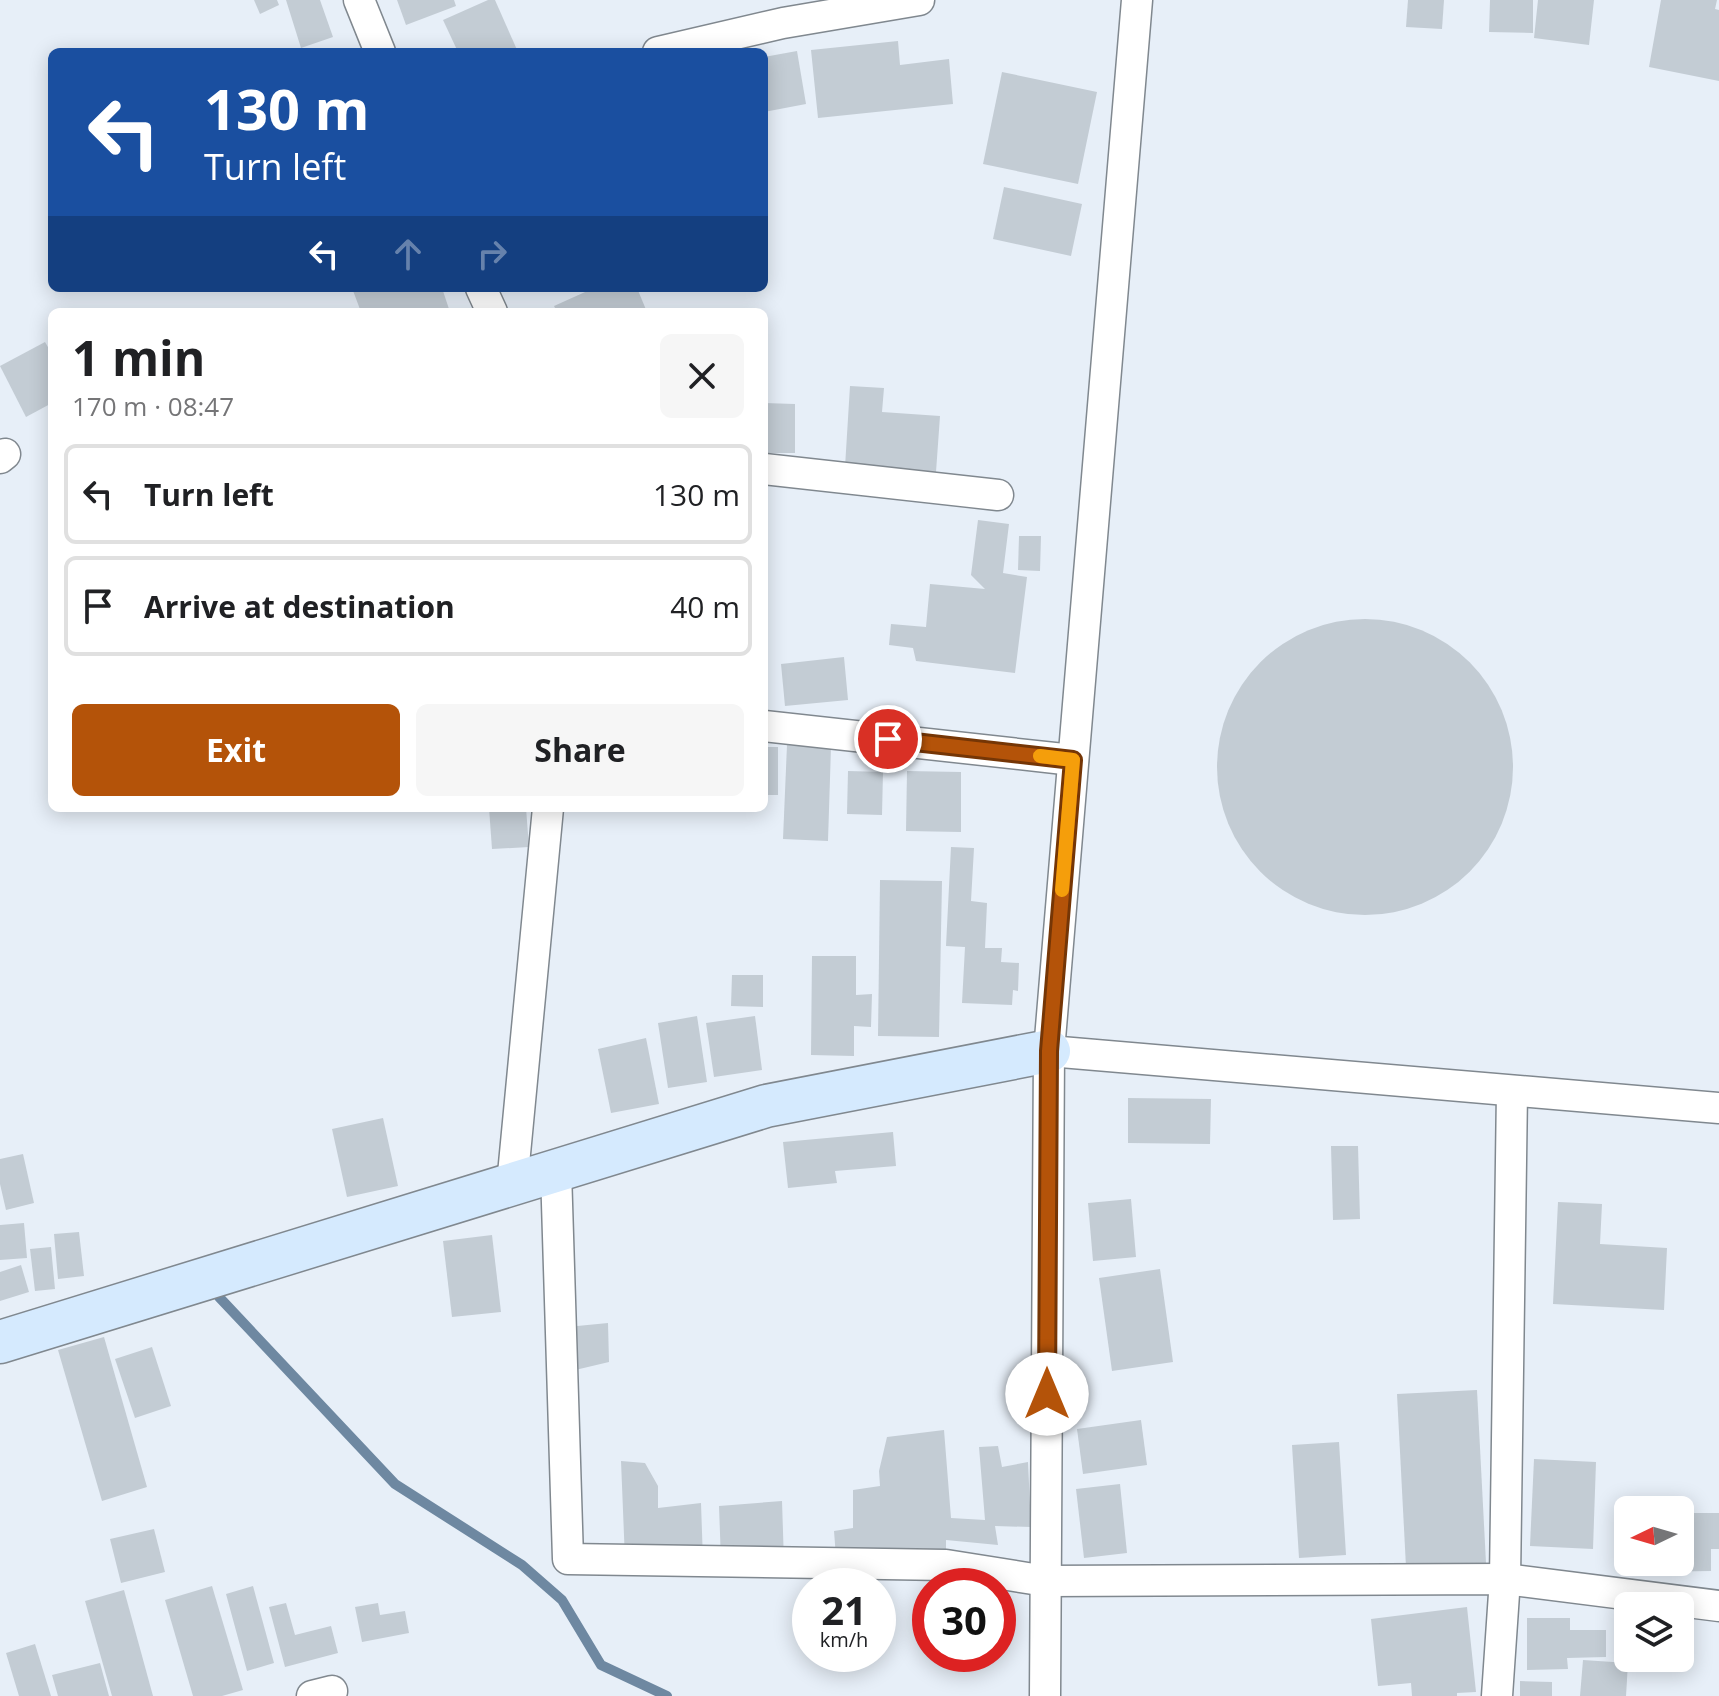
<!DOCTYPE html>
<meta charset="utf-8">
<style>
body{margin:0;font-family:"Open Sans",sans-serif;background:#f6f6f6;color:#202124;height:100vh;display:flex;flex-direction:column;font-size:30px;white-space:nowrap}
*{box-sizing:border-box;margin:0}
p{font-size:26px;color:#757577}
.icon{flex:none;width:44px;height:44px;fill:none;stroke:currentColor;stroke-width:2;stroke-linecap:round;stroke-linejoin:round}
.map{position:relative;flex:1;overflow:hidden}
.sheet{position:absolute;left:48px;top:308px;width:720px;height:504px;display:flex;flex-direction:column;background:#fff;border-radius:12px;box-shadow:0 4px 20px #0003}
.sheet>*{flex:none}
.top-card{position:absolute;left:48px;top:48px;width:720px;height:244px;border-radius:12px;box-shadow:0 4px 20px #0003;background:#1a4fa0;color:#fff;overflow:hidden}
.needle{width:52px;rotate:265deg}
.fabs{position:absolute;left:1614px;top:1496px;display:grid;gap:16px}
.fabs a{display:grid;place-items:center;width:80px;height:80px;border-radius:12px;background:#fff;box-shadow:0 4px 20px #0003;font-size:40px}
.speed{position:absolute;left:792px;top:1568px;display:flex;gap:16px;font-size:40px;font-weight:700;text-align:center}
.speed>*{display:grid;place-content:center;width:104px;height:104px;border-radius:50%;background:#fff;box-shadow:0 4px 20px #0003;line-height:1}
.speed small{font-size:20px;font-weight:400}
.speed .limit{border:12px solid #d22;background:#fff;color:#111}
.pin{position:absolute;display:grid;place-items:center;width:68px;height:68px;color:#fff;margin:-34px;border:4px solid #fff;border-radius:50%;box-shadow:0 2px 8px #0007}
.me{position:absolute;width:88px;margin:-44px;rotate:0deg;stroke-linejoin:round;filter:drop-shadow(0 0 6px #0008)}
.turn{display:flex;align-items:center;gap:28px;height:168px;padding:0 24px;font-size:36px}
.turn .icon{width:104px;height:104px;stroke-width:2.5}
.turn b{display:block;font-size:56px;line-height:68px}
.lanes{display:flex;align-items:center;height:76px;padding:0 24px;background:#0003;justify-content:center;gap:40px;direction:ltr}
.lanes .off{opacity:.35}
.round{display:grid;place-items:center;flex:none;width:84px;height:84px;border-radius:12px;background:#f6f6f6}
.head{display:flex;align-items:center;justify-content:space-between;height:136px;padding:0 24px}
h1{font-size:48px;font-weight:700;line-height:60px}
.primary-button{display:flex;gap:16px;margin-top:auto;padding:16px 24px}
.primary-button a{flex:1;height:92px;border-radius:12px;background:#b45309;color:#fff;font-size:32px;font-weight:700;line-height:92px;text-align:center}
.primary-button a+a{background:#f6f6f6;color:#202124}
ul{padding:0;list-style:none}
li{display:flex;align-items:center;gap:24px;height:100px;margin:0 16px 12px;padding:0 8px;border:4px solid #e0e0e0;border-radius:12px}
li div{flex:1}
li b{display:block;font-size:30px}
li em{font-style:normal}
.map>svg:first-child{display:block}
</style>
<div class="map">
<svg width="1719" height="1696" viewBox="0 0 1719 1696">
<rect width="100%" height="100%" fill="#e7eff8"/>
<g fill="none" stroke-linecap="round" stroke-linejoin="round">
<path stroke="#6e88a1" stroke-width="10" d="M219,1297L395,1484L522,1565L562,1600L601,1665L667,1696"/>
</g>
<g fill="#c3ccd4">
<path d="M254,0H277L279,5L260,14Z"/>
<path d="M286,0H320L333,37L301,48Z"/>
<path d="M397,0H454L456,6L406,25Z"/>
<path d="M488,0H495L518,52H458L443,20Z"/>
<path d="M1408,0H1444L1442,29L1406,27Z"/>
<path d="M1490,0H1533V33L1489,32Z"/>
<path d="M1538,0H1594L1589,45L1534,38Z"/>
<path d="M1661,0H1717L1715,9L1719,10V81L1649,67Z"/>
<path d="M898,41L900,65L949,59L953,104L818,118L811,50Z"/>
<path d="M797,51L806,104L764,112V57Z"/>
<path d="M1002,72L1097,92L1078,184L983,164Z"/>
<path d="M1004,187L1082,204L1071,256L993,239Z"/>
<path d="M352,288H442L449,309L441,312H361Z"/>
<path d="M594,288H637L647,312H557L554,306Z"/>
<path d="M45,342L52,354V403L26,417L0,366Z"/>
<path d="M850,386L884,388L882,412L940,416L936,472L845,467Z"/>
<path d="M764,403L795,404V453H764Z"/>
<path d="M978,520L1009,524L1003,573L1027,577L1015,673L916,661L913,648L889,645L891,624L926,627L930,584L985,589L971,575Z"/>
<path d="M1019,536H1041L1040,571L1018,570Z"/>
<circle cx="1365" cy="767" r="148"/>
<path d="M844,657L848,700L785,706L781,664Z"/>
<path d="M787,745L831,747L828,841L783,839Z"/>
<rect x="764" y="747" width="14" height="48"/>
<path d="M848,771L883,772L882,815L847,814Z"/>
<path d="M907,771L961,772V832L906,831Z"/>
<path d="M489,808H526L529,847L492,849Z"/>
<path d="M951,847L974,848L971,901L987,903L985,948H1002L1001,962L1019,963L1018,991L1013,990L1012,1005L962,1003L965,947L946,946Z"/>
<path d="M880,880L942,881L939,1037L878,1036Z"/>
<path d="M812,956H856V995L872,994L871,1027L854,1026V1056L811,1055Z"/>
<path d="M732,975H763V1007L731,1006Z"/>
<path d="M697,1016L707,1082L668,1088L658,1023Z"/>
<path d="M755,1016L762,1070L714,1077L706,1023Z"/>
<path d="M646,1038L659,1104L611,1113L598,1049Z"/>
<path d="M1128,1098L1211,1099L1210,1144L1128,1143Z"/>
<path d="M383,1118L398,1186L347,1197L332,1129Z"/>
<path d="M893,1132L896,1166L835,1171L837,1183L788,1188L783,1142Z"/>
<path d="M1331,1146H1358L1360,1219L1333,1220Z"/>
<path d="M23,1154L34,1203L6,1210L0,1184V1159Z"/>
<path d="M1131,1199L1136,1257L1093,1261L1088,1203Z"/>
<path d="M1558,1202L1602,1204L1600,1244L1667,1248L1664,1310L1553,1304Z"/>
<path d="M24,1223L27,1258L0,1260V1225Z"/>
<path d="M79,1232L84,1276L58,1279L54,1234Z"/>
<path d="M492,1235L501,1312L452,1317L443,1241Z"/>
<path d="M51,1247L55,1289L35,1291L30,1249Z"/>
<path d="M21,1265L29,1292L0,1301V1272Z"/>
<path d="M1160,1269L1173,1362L1112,1371L1099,1278Z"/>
<path d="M608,1323L609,1362L571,1371L567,1327Z"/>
<path d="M104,1337L147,1487L102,1501L58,1350Z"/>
<path d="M152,1347L171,1406L135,1418L115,1359Z"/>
<path d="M1477,1390L1486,1563L1406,1567L1397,1394Z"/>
<path d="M1141,1420L1147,1465L1083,1474L1077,1429Z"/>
<path d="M944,1430L951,1518L985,1520L979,1447L998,1446L1002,1467L1028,1462L1031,1527L995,1526L998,1545L946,1540V1565L836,1557L834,1531L853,1528V1490L880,1486L879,1471L887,1437Z"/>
<path d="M1339,1442L1346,1555L1299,1558L1292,1445Z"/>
<path d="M1534,1459L1596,1462L1593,1549L1530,1546Z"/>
<path d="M621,1461L645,1463L658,1486V1508L701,1503L703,1561L625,1560Z"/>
<path d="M1120,1484L1127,1553L1084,1558L1076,1489Z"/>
<path d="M782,1501L784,1562L721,1561L719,1506Z"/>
<path d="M1680,1513H1719V1549H1711V1571L1644,1572V1562H1680Z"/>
<path d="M154,1529L165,1572L121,1583L110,1539Z"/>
<path d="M212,1586L243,1690L222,1696H193L165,1600Z"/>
<path d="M253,1586L274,1663L247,1671L226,1594Z"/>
<path d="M124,1590L153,1696H112L85,1601Z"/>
<path d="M286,1603L295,1635L331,1626L338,1653L285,1667L269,1607Z"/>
<path d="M378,1603L380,1615L405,1611L409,1633L362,1642L355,1607Z"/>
<path d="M1467,1607L1476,1692L1457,1693V1696H1412L1411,1683L1378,1686L1371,1619Z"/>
<path d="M1527,1618H1570V1630H1606V1657L1567,1658L1568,1669L1527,1670Z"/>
<path d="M35,1644L51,1696H19L6,1653Z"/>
<path d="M1583,1660L1628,1663L1626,1696H1580Z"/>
<path d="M100,1663L109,1696H58L52,1675Z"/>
<path d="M1520,1681L1552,1682V1696H1520Z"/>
</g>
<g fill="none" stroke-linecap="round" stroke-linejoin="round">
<g stroke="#80888f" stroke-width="33">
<g id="street">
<path d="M359,0L380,52"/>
<path d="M658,52L783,23L919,0"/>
<path d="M481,288L492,312"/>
<path d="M0,458L5,454"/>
<path d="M764,469L998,495"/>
<path d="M764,726L1073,760"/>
<path d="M1049,1051L1719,1108"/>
<path d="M556,1171L568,1559L946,1565L1046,1581L1505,1579L1719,1606"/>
<path d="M512,1185L548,808"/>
<path d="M312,1696L332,1691"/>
<path d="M1045,1696L1049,1051L1137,0"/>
<path d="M1497,1696L1505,1579L1512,1091"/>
</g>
</g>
<g stroke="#80888f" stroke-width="45">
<path id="secondary" d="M0,1342L766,1106L1049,1051"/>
</g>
<use href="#street" stroke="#fff" stroke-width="30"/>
<use href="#secondary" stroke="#d5eafe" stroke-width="42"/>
</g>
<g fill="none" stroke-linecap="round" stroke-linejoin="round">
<g stroke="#753606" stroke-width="20">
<path id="route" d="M888,739L1073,760L1049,1051L1047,1394"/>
</g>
<use href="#route" stroke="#b45309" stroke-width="14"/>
<path stroke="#f59e0b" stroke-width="14" d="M1040,756L1073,760L1062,890"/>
</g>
</svg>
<div class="fabs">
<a><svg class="needle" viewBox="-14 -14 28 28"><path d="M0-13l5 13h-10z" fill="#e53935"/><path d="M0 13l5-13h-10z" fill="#757577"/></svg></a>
<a><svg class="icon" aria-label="layers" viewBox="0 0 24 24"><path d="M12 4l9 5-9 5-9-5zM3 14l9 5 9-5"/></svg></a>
</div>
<div class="speed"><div>21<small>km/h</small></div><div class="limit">30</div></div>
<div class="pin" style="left:888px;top:739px;background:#d93025"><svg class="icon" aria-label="arrive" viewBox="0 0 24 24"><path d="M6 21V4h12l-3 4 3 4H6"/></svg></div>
<svg class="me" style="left:1047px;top:1394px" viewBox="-20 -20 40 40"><circle r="19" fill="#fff"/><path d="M0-13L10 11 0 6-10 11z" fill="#b45309"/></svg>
<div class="top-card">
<div class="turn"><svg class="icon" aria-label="left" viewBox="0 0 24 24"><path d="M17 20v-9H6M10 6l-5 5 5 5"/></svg><div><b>130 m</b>Turn left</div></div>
<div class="lanes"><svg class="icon" aria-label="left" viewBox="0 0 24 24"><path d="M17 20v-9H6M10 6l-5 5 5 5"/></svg><svg class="icon off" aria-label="ahead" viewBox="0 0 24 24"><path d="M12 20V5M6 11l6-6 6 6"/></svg><svg class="icon off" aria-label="right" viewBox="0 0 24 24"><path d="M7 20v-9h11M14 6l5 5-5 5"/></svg></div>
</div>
<section class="sheet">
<div class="head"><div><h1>1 min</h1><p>170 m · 08:47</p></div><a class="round"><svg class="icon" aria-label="close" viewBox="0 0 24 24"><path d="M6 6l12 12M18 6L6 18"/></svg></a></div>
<ul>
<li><svg class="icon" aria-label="left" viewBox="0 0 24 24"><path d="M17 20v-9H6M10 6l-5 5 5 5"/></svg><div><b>Turn left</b></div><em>130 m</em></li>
<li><svg class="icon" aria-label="arrive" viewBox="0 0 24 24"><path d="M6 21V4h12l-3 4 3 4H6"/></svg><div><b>Arrive at destination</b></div><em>40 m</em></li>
</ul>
<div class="primary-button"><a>Exit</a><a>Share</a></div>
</section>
</div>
